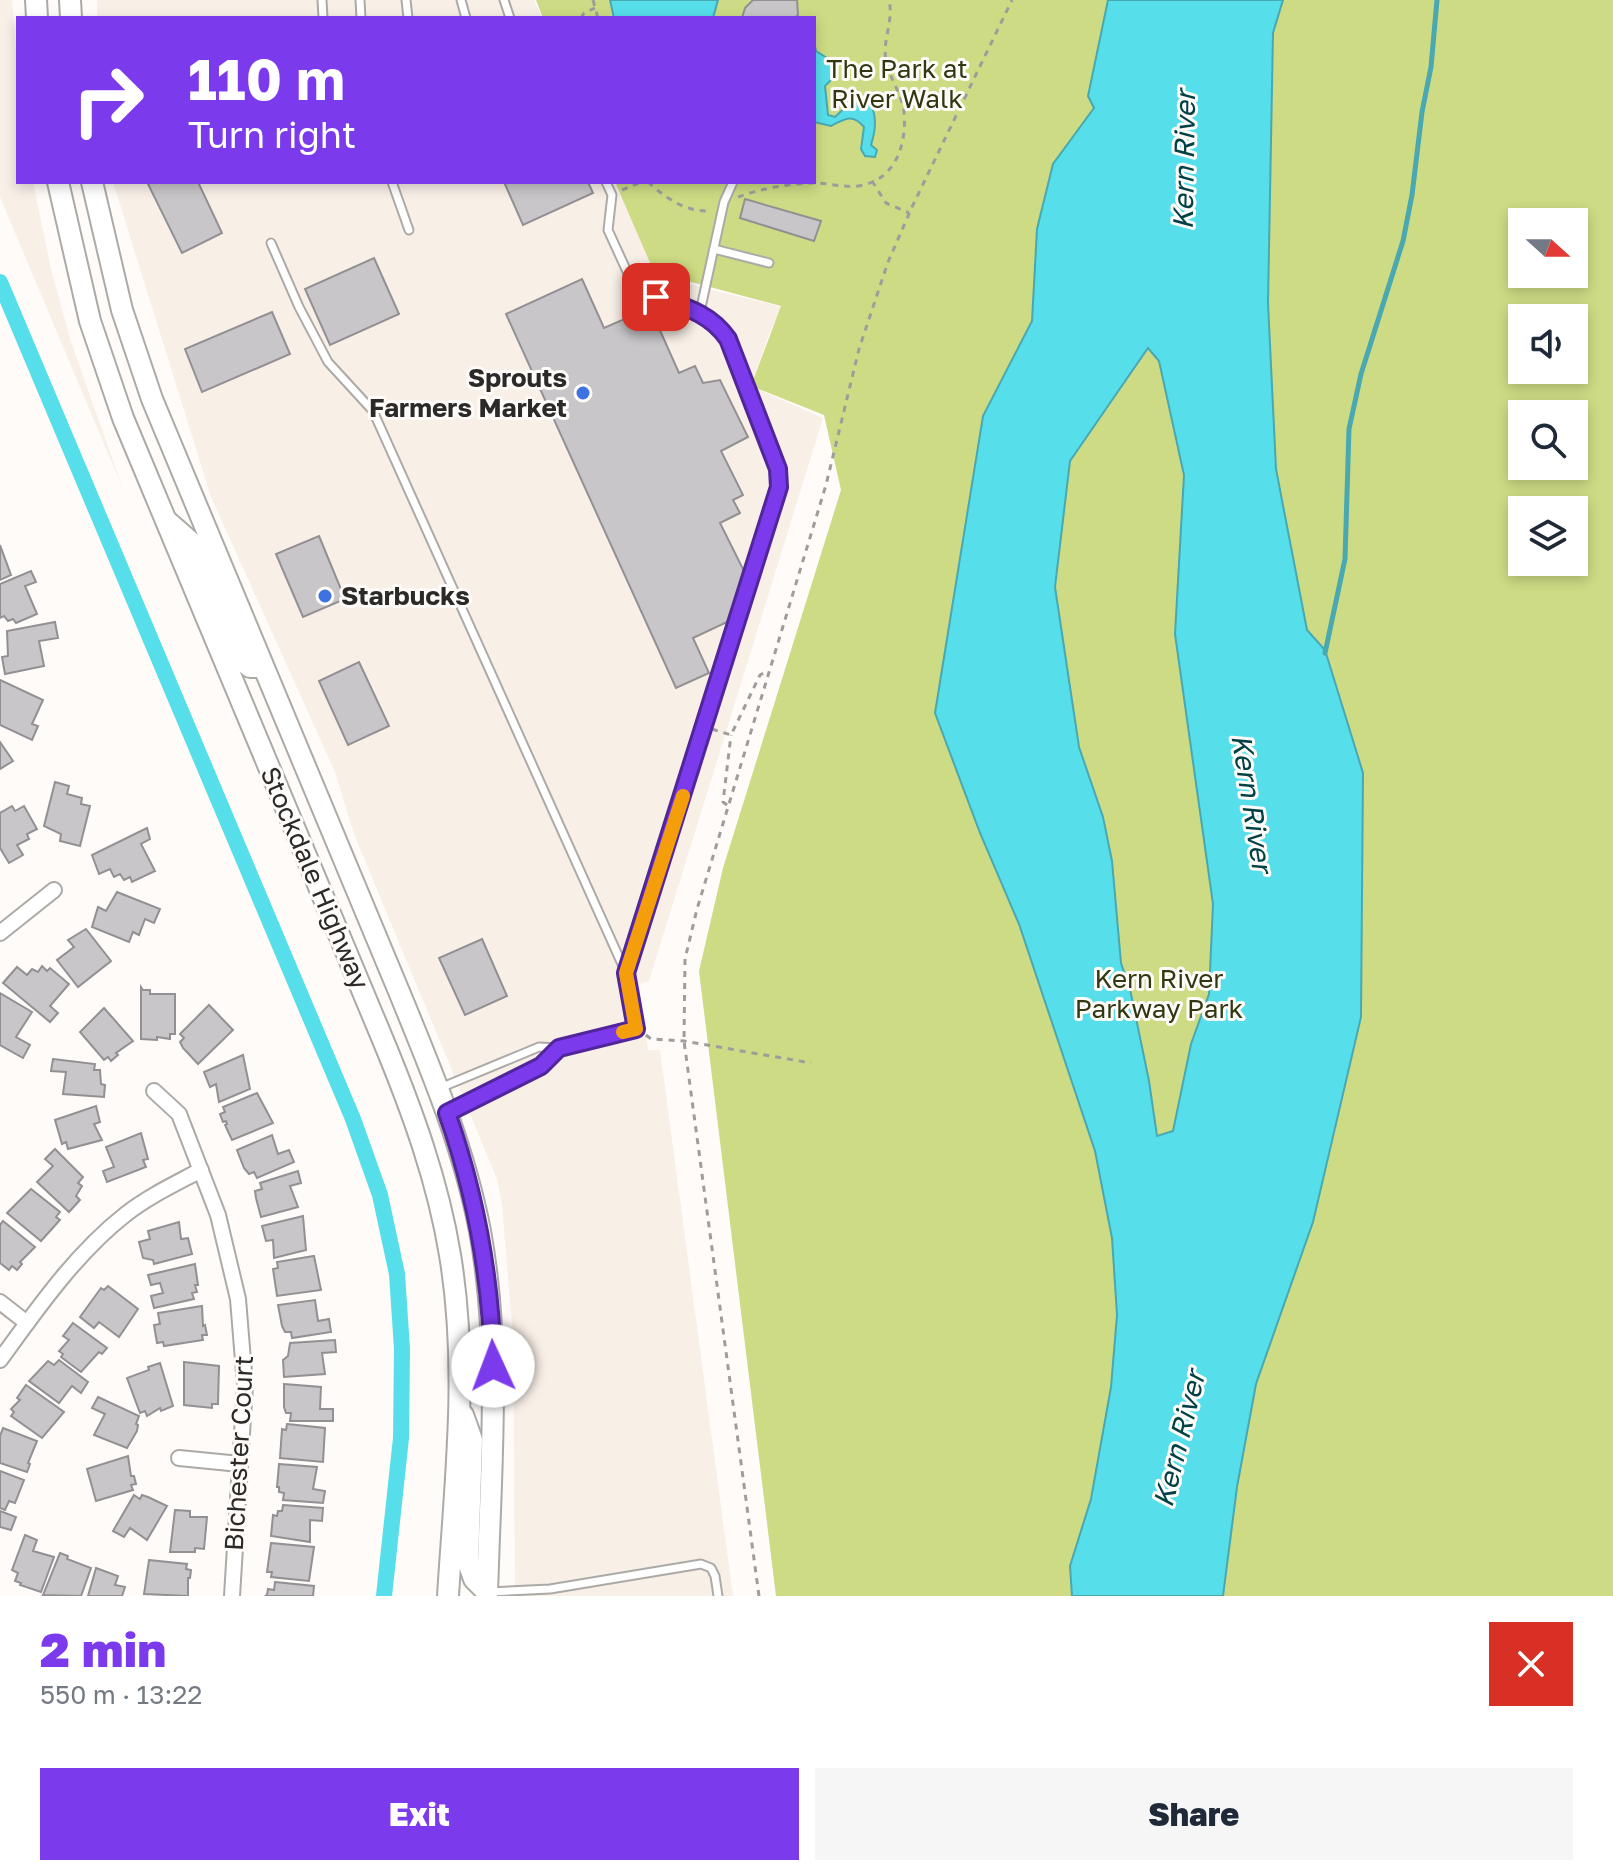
<!DOCTYPE html>
<meta charset="utf-8">
<style>
body{margin:0;font-family:"Golos Text",sans-serif;background:#f6f6f7;color:#1f2937;height:100vh;display:flex;flex-direction:column;font-size:30px;white-space:nowrap}
*{box-sizing:border-box;margin:0}
p{font-size:26px;color:#747a83}
.icon{flex:none;width:44px;height:44px;fill:none;stroke:currentColor;stroke-width:2;stroke-linecap:round;stroke-linejoin:round}
.map{position:relative;height:1596px;overflow:hidden}
.details{display:flex;flex-direction:column;background:#fff;flex:1}
.details>*{flex:none}
.guide{position:absolute;left:16px;top:16px;width:800px;height:168px;border-radius:0px;box-shadow:0 4px 12px #0003;background:#7c3aed;color:#fff;overflow:hidden}
.needle{width:52px;rotate:111deg}
.fabs{position:absolute;left:1508px;top:208px;display:grid;gap:16px}
.fabs a{display:grid;place-items:center;width:80px;height:80px;border-radius:0px;background:#fff;box-shadow:0 4px 12px #0003;font-size:40px}
.pin{position:absolute;display:grid;place-items:center;width:68px;height:68px;color:#fff;margin:-34px;border-radius:16px;box-shadow:0 4px 12px #0006}
.me{position:absolute;width:88px;margin:-44px;rotate:358deg;stroke-linejoin:round;filter:drop-shadow(0 0 6px #0008)}
.turn{display:flex;align-items:center;gap:28px;height:168px;padding:0 40px;font-size:36px}
.turn .icon{width:104px;height:104px;stroke-width:2.5}
.turn b{display:block;font-size:56px;line-height:68px}
.round{display:grid;place-items:center;flex:none;width:84px;height:84px;border-radius:0px;background:#f6f6f7}
.head{display:flex;align-items:center;justify-content:space-between;height:136px;padding:0 40px}
h1{font-size:48px;font-weight:800;line-height:60px;color:#7c3aed}
.button{display:flex;gap:16px;margin-top:auto;padding:16px 40px}
.button a{flex:1;height:92px;border-radius:0px;background:#7c3aed;color:#fff;font-size:32px;font-weight:800;line-height:92px;text-align:center}
.button a+a{background:#f6f6f7;color:#1f2937}
.map>svg:first-child{display:block}
</style>
<div class="map">
<svg width="1613" height="1596" viewBox="0 0 1613 1596">
<rect width="100%" height="100%" fill="#fefbf9"/>
<g fill="#f8efe7">
<path d="M0,0H12L18,76V182H33L51,269L71,342L123,489L0,197Z"/>
<path d="M97,0H534L542,18H97Z"/>
<path d="M113,182H615L656,276L782,307L769,334L751,386L823,418L649,981L639,984L648,1050H660L733,1596H515L513,1338L502,1205L497,1179L354,834L335,772L211,497Z"/>
</g>
<path fill="#cddb84" fill-rule="evenodd" d="M536,0H1613V1596H776L699,971L723,868L841,490L824,415L751,386L781,306L654,272L615,182H814V18H543ZM1522,222H1574V274H1522ZM1522,318H1574V370H1522ZM1522,414H1574V466H1522ZM1522,510H1574V562H1522Z"/>
<g fill="#56deea" stroke="#49a8b0" stroke-width="2" fill-rule="evenodd">
<path d="M610,0H718L713,18H614Z"/>
<path d="M1108,0H1283L1273,33L1268,303L1276,469L1307,630L1325,650L1363,773L1361,1017L1313,1222L1256,1384L1237,1487L1223,1596H1072L1070,1566L1091,1499L1111,1387L1117,1315L1112,1238L1095,1151L1019,924L980,833L935,713L983,416L1032,321L1037,229L1053,164L1094,108L1088,96ZM1148,348L1159,361L1184,475L1175,634L1213,904L1209,994L1191,1044L1173,1131L1157,1136L1149,1081L1130,989L1121,963L1112,861L1103,817L1079,747L1055,587L1070,461Z"/>
<path d="M814,42L816,51L827,58L834,70L832,79L825,86L828,115L835,117C847,105 855,97 872,107C877,120 875,132 871,145L877,150L875,157L865,156L861,149L864,127C853,114 846,118 831,126L814,122Z"/>
</g>
<g fill="none" stroke-linecap="round" stroke-linejoin="round">
<path stroke="#49a8b0" stroke-width="5" d="M1325,653L1345,559L1349,429L1361,374L1403,241L1412,195L1422,112L1431,67L1437,0"/>
<path stroke="#56deea" stroke-width="16" d="M0,282L353,1119L380,1195L397,1274L402,1349L401,1438L384,1596"/>
</g>
<g fill="#c8c6c8" stroke="#939093" stroke-width="2">
<path d="M753,0H797L798,15L795,18H742L745,8Z"/>
<path d="M152,182H198L222,233L182,253L148,184Z"/>
<path d="M504,182H588L593,193L523,225Z"/>
<path d="M745,199L821,221L814,241L740,218Z"/>
<path d="M374,258L399,314L330,345L305,289Z"/>
<path d="M582,279L604,328L650,308L679,373L695,366L703,383L720,380L748,437L721,451L743,495L733,500L740,513L720,523L745,573L727,622L693,638L709,673L676,688L506,314Z"/>
<path d="M272,312L290,354L202,392L185,349Z"/>
<path d="M319,536L345,599L303,617L276,554Z"/>
<path d="M0,545L11,575L0,580Z"/>
<path d="M31,571L36,582L25,586L37,614L16,623L13,619L8,621L4,616L0,618V584Z"/>
<path d="M55,622L58,638L39,641L44,666L5,674L2,657L8,656L7,631Z"/>
<path d="M359,662L389,726L348,745L319,681Z"/>
<path d="M0,680L43,700L32,724L38,726L32,740L0,725Z"/>
<path d="M0,742L13,761L0,769Z"/>
<path d="M55,782L69,786L67,794L82,798L81,804L90,806L80,846L60,841L61,834L44,826Z"/>
<path d="M12,806L15,811L24,806L37,829L27,834L29,839L17,845L23,855L9,863L0,848V813Z"/>
<path d="M147,828L150,839L141,844L155,871L132,882L130,877L124,880L120,874L114,877L110,869L99,874L92,855Z"/>
<path d="M117,892L160,909L154,923L145,919L139,935L133,932L129,942L92,927L98,907L106,911Z"/>
<path d="M86,929L111,961L78,987L57,960L74,947L68,940Z"/>
<path d="M482,939L507,996L465,1015L439,958Z"/>
<path d="M42,966L47,971L50,968L69,984L50,1006L58,1013L50,1022L3,983L17,967L27,975L32,969L38,972Z"/>
<path d="M141,987L143,990H150V994H175V1034H170V1039L157,1037V1040L141,1039Z"/>
<path d="M0,993L32,1012L16,1037L30,1045L23,1058L0,1045Z"/>
<path d="M209,1005L233,1030L198,1064L183,1048L180,1042L184,1038L180,1034Z"/>
<path d="M104,1008L133,1041L116,1053L118,1055L111,1061L108,1057L104,1060L80,1032Z"/>
<path d="M243,1055L250,1089L219,1102L216,1084L210,1087L204,1072Z"/>
<path d="M53,1059L95,1064L94,1070H100L101,1084L105,1085L104,1097L63,1094L66,1072L51,1071Z"/>
<path d="M257,1093L273,1123L232,1140L225,1125L227,1124L226,1121L223,1122L220,1114L225,1112L223,1107Z"/>
<path d="M96,1106L100,1122L94,1124L102,1140L68,1149L66,1142L62,1144L55,1120Z"/>
<path d="M141,1133L148,1159L143,1160L146,1167L107,1182L103,1171L114,1167L106,1147Z"/>
<path d="M272,1135L278,1154L289,1150L294,1162L257,1178L254,1172L249,1174L244,1168L237,1150Z"/>
<path d="M55,1149L83,1177L78,1183L82,1186L76,1196L80,1200L69,1212L37,1182L53,1166L45,1159Z"/>
<path d="M298,1171L301,1183L290,1186L298,1207L261,1217L256,1198L255,1191L262,1189L260,1183Z"/>
<path d="M31,1189L60,1212L56,1217L60,1220L41,1241L7,1213Z"/>
<path d="M303,1216L306,1250L274,1258L273,1240L266,1241L262,1226Z"/>
<path d="M3,1221L35,1247L20,1262L22,1264L17,1270L12,1266L9,1270L0,1263V1225Z"/>
<path d="M179,1222L181,1239L188,1238L192,1254L154,1264L153,1260L143,1258L139,1242L150,1239L148,1231Z"/>
<path d="M314,1256L321,1290L277,1296L273,1269L278,1268L277,1262Z"/>
<path d="M195,1264L198,1285H195L197,1292L192,1293L194,1299L154,1308L151,1296L163,1293L160,1283L151,1285L148,1275Z"/>
<path d="M108,1286L138,1309L119,1337L99,1322L94,1328L80,1317L101,1288L104,1290Z"/>
<path d="M315,1300L318,1321L329,1319L331,1332L292,1338L291,1332H285L282,1326L278,1305Z"/>
<path d="M202,1306L203,1326L205,1325L207,1335H202L203,1340L164,1346L163,1342L157,1343L154,1325L160,1324L158,1313Z"/>
<path d="M73,1323L107,1348L102,1354L99,1352L81,1372L61,1357L63,1354L59,1351L69,1340L63,1336Z"/>
<path d="M335,1340L336,1352L322,1353L325,1374L284,1377L283,1360L288,1356L290,1343Z"/>
<path d="M59,1360L88,1382L81,1393L72,1386L59,1403L29,1381L48,1361L54,1365Z"/>
<path d="M184,1362L219,1366L218,1404H212V1408L184,1405Z"/>
<path d="M160,1363L173,1406L161,1411L160,1408L147,1416L145,1411L140,1413L127,1378L149,1370L148,1367Z"/>
<path d="M284,1384L321,1387L320,1409H333V1421H290L291,1413H286L284,1407Z"/>
<path d="M26,1385L64,1412L42,1438L11,1416L14,1412L11,1409L20,1400L17,1398Z"/>
<path d="M98,1397L139,1416L136,1424L138,1425L137,1431L127,1448L94,1435L105,1414L92,1408Z"/>
<path d="M287,1424L325,1428L323,1462L280,1458L282,1429L286,1430Z"/>
<path d="M3,1428L37,1441L28,1463L30,1464L27,1472L0,1463V1436Z"/>
<path d="M128,1456L131,1476H134L136,1484L131,1485L133,1490L96,1501L87,1469Z"/>
<path d="M279,1464L317,1467L313,1489L325,1491L323,1503L283,1500L284,1493L279,1492V1487H277Z"/>
<path d="M0,1471L24,1480L15,1503L9,1501L5,1510L0,1508Z"/>
<path d="M134,1495L140,1499L142,1495L148,1497L167,1506L147,1540L130,1528L124,1537L113,1531Z"/>
<path d="M283,1505L323,1508L322,1521L310,1520V1542L271,1536L273,1515L277,1516L278,1511H282Z"/>
<path d="M175,1510L190,1511V1517H207L204,1549L195,1548V1552H170Z"/>
<path d="M0,1511L16,1517L11,1530L0,1527Z"/>
<path d="M25,1535L37,1540L33,1551L54,1557L41,1592L20,1585L21,1583L15,1581L18,1573L12,1570Z"/>
<path d="M271,1543L314,1547L309,1581L271,1577L272,1572H267Z"/>
<path d="M60,1553L68,1556L67,1559L91,1568L81,1596L43,1595Z"/>
<path d="M149,1560L187,1564L186,1569L191,1570L190,1578H188V1596L144,1594Z"/>
<path d="M96,1568L118,1576L115,1585L125,1587L122,1596H88Z"/>
<path d="M275,1582L314,1586L313,1596H265L267,1595L268,1589L274,1590Z"/>
</g>
<g fill="none" stroke-linecap="round" stroke-linejoin="round">
<g stroke="#acaaa7" stroke-width="11">
<g id="lane">
<path d="M322,0L323,18"/>
<path d="M360,0L361,18"/>
<path d="M406,0L408,18"/>
<path d="M461,0L466,18"/>
<path d="M504,0L510,18"/>
<path d="M392,182L409,230"/>
<path d="M606,182L612,195L608,230L635,289C669,301 706,308 728,339L778,469L779,487L626,973"/>
<path d="M271,243L299,307L328,362L373,411L626,973L636,1029L559,1048L539,1047L440,1088"/>
<path d="M714,249L769,263"/>
<path d="M700,312L724,202L733,182"/>
<path d="M448,1112L541,1066L559,1048"/>
<path d="M489,1592L550,1589L701,1564L711,1568L715,1576L718,1596"/>
</g>
</g>
<g stroke="#acaaa7" stroke-width="18">
<g id="street">
<path d="M0,933L54,890"/>
<path d="M154,1091L179,1114L218,1215L238,1299L245,1385L232,1596"/>
<path d="M0,1302L27,1323"/>
<path d="M0,1360C38,1308 75,1254 126,1214C149,1196 175,1184 201,1170"/>
<path d="M179,1458L240,1464"/>
</g>
</g>
<g stroke="#acaaa7" stroke-width="24">
<g id="primary">
<path d="M36,0L37,18"/>
<path d="M70,0L71,18"/>
<path d="M58,182L90,321L123,418L383,1040C412,1110 438,1181 450,1255C469,1368 455,1483 448,1596"/>
<path d="M92,182L122,310L152,399L400,994C432,1072 464,1148 480,1231C502,1351 490,1475 487,1596"/>
<path d="M168,522L192,543L244,662L250,667H262"/>
<path d="M463,1415L472,1440L468,1562L474,1579L487,1592"/>
</g>
</g>
<g stroke="#9f9d9c" stroke-width="3" stroke-dasharray="6 6" stroke-linecap="butt">
<path d="M593,0L598,18"/>
<path d="M581,18L584,13L595,8"/>
<path d="M872,181L886,203L909,213"/>
<path d="M648,182C666,198 685,212 710,211"/>
<path d="M622,190L641,182"/>
<path d="M738,197C761,189 785,184 810,183C826,182 842,188 858,186C895,181 907,145 904,112C902,94 889,78 886,60C882,41 894,20 889,0"/>
<path d="M712,729L731,735L760,675L768,671"/>
<path d="M727,805L723,802L731,735"/>
<path d="M646,1035L651,1039L684,1041L811,1063"/>
<path d="M759,1596L684,1041L685,959L697,909L826,485L859,349L888,262L912,207L1012,0"/>
</g>
<use href="#lane" stroke="#fff" stroke-width="7"/>
<use href="#street" stroke="#fff" stroke-width="14"/>
<use href="#primary" stroke="#fff" stroke-width="20"/>
</g>
<g fill="none" stroke-linecap="round" stroke-linejoin="round">
<g stroke="#51269a" stroke-width="20">
<path id="route" d="M493,1366C491,1279 476,1195 447,1113L541,1066L559,1048L636,1029L626,973L779,487L778,469L728,339C710,313 685,307 656,297"/>
</g>
<use href="#route" stroke="#7c3aed" stroke-width="14"/>
<path stroke="#f59e0b" stroke-width="14" d="M623,1032L636,1029L626,973L683,796"/>
</g>
<g fill="#3e72e2" stroke="#fefbf9" stroke-width="3">
<circle cx="583" cy="393" r="8"/>
<circle cx="325" cy="596" r="8"/>
</g>
<g text-anchor="middle" stroke-width="6" stroke-linejoin="round" paint-order="stroke">
<g font-size="26" fill="#313710" stroke="#fefbf9">
<text x="897" y="78">The Park at<tspan x="897" dy="30">River Walk</tspan></text>
<text x="1159" y="988">Kern River<tspan x="1159" dy="30">Parkway Park</tspan></text>
</g>
<g font-size="26" font-weight="bold" fill="#2b2a29" stroke="#fefbf9" text-anchor="end">
<text x="567" y="387">Sprouts<tspan x="567" dy="30">Farmers Market</tspan></text>
<text x="341" y="605" text-anchor="start">Starbucks</text>
</g>
<g font-size="26" fill="#2b2a29" stroke="#fefbf9">
<text transform="translate(315 878) rotate(67)" y="9">Stockdale Highway</text>
<text transform="translate(239 1453) rotate(-87)" y="9">Bichester Court</text>
</g>
<g font-size="28" font-style="italic" fill="#004146" stroke="#fefbf9">
<text transform="translate(1184 160) rotate(-89)" y="10">Kern River</text>
<text transform="translate(1252 803) rotate(81)" y="10">Kern River</text>
<text transform="translate(1179 1439) rotate(-76)" y="10">Kern River</text>
</g>
</g>
</svg>
<div class="fabs">
<a><svg class="needle" viewBox="-14 -14 28 28"><path d="M0-13l5 13h-10z" fill="#e53935"/><path d="M0 13l5-13h-10z" fill="#747a83"/></svg></a>
<a><svg class="icon" aria-label="sound" viewBox="0 0 24 24"><path d="M4 9h4l5-4v14l-5-4H4zM17 9q2 3 0 6"/></svg></a>
<a><svg class="icon" aria-label="search" viewBox="0 0 24 24"><circle cx="10" cy="10" r="6"/><path d="M15 15l6 6"/></svg></a>
<a><svg class="icon" aria-label="layers" viewBox="0 0 24 24"><path d="M12 4l9 5-9 5-9-5zM3 14l9 5 9-5"/></svg></a>
</div>
<div class="pin" style="left:656px;top:297px;background:#d93025"><svg class="icon" aria-label="arrive" viewBox="0 0 24 24"><path d="M6 21V4h12l-3 4 3 4H6"/></svg></div>
<svg class="me" style="left:493px;top:1366px" viewBox="-20 -20 40 40"><circle r="19" fill="#fff"/><path d="M0-13L10 11 0 6-10 11z" fill="#7c3aed"/></svg>
<div class="guide">
<div class="turn"><svg class="icon" aria-label="right" viewBox="0 0 24 24"><path d="M7 20v-9h11M14 6l5 5-5 5"/></svg><div><b>110 m</b>Turn right</div></div>
</div>
</div>
<section class="details">
<div class="head"><div><h1>2 min</h1><p>550 m · 13:22</p></div><a class="round" style="background:#d93025;color:#fff"><svg class="icon" aria-label="close" viewBox="0 0 24 24"><path d="M6 6l12 12M18 6L6 18"/></svg></a></div>
<div class="button"><a>Exit</a><a>Share</a></div>
</section>
